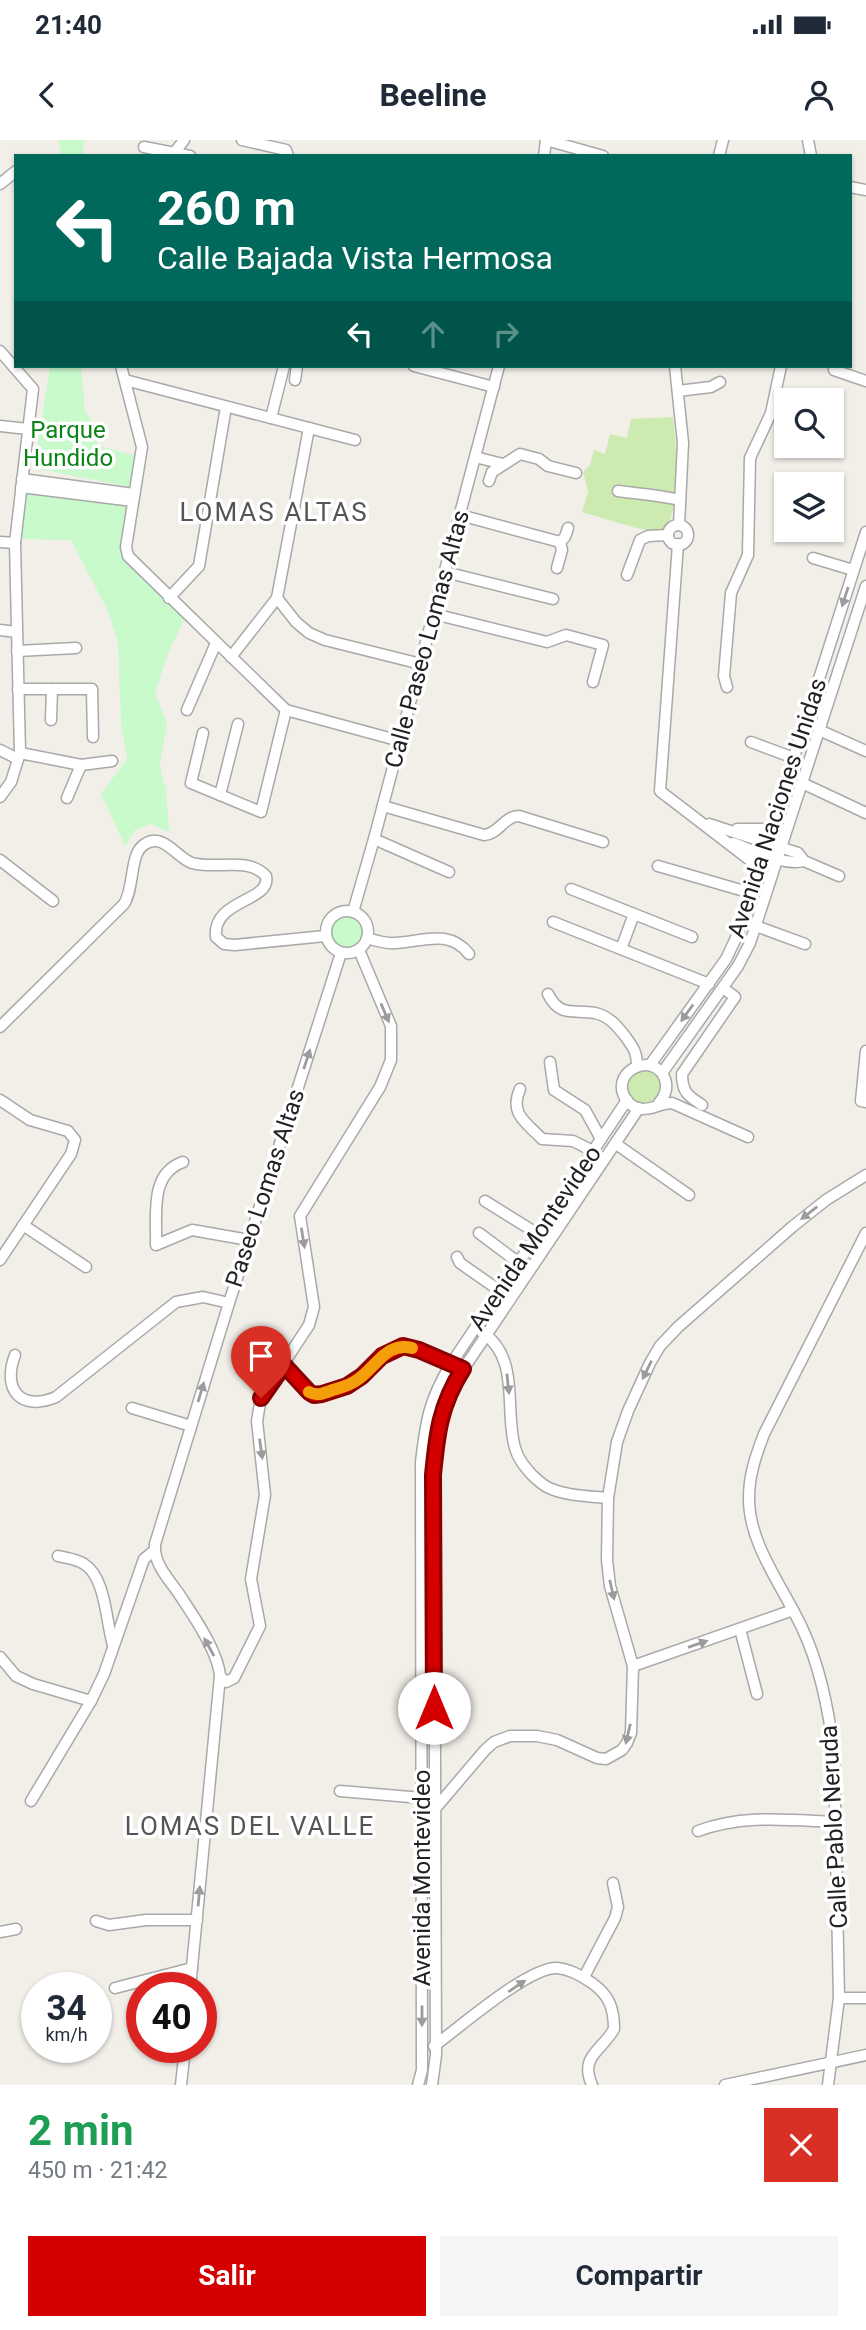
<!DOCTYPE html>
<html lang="es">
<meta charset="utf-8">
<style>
body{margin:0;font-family:Roboto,sans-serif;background:#f6f6f7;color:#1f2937;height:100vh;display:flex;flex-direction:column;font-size:26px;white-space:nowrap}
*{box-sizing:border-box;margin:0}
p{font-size:23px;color:#747a83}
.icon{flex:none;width:38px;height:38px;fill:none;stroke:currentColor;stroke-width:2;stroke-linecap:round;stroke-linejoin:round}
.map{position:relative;height:1945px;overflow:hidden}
.drawer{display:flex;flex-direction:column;background:#fff;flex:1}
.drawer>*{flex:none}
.banner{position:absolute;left:14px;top:14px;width:838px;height:214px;border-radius:0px;box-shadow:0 2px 5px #0004;background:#00695c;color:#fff;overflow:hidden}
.buttons{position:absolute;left:774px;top:248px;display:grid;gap:14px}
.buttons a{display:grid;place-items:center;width:70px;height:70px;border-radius:0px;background:#fff;box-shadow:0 2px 5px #0004;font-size:35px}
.speed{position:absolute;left:21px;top:1832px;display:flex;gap:14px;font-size:35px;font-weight:700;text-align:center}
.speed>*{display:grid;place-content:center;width:91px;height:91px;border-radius:50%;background:#fff;box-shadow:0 2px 5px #0004;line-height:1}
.speed small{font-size:18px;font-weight:400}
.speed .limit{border:10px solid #d22;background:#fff;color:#111}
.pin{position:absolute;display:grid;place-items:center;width:60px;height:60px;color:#fff;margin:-72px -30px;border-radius:50% 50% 50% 0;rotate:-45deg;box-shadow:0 0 7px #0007}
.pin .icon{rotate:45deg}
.me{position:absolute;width:77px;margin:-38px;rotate:0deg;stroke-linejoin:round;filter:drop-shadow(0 0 5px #0008)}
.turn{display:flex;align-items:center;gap:24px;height:147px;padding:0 28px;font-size:32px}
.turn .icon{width:91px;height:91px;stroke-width:2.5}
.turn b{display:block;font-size:49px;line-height:60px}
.lanes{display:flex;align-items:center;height:66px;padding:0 28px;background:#0003;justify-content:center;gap:35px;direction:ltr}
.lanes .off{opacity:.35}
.round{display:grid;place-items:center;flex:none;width:74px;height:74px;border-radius:0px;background:#f6f6f7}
.headline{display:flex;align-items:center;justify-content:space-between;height:119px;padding:0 28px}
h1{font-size:42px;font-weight:700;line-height:52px;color:#1e9e55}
.button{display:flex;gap:14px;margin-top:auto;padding:14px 28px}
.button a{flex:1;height:80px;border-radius:0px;background:#d40000;color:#fff;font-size:28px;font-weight:700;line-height:80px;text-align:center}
.button a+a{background:#f6f6f7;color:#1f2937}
.status{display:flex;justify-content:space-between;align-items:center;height:49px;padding:0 35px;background:#fff;direction:ltr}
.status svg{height:19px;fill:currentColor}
header{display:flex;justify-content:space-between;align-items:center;height:91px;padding:0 28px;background:#fff;font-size:32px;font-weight:700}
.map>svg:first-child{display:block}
</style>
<div class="status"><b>21:40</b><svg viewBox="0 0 49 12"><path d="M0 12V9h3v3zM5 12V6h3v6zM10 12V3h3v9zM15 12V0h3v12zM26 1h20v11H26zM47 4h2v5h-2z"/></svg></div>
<header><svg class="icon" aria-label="back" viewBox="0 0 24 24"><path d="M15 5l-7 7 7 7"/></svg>Beeline<svg class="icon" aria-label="person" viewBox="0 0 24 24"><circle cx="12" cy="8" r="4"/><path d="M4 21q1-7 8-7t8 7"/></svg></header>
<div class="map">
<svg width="866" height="1945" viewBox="0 0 866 1945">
<rect width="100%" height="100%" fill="#f2efe9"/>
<g fill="#cdebb0">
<path d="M673,277C677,314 681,359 665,393L636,388L582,372L588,352L583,332L590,325L594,310L605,314L610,294L627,298L631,279Z"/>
<path d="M641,926L657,931L665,946L657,962L639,967L625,954L627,935Z"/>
</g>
<g fill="#c8facc">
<path d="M58,0H84L83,16H62Z"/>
<path d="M50,226H81L85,271L96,289L98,306L134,315L131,347L34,328Z"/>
<path d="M26,352L129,365L120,415L185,478L168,513L155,554L167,583L160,626L166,650L169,692L150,684L135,690L125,706L101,654L127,619L121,582L118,503L108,471L71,400L20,399Z"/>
<circle cx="346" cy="793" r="16"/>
</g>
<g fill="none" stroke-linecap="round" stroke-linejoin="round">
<g stroke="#a9a9a9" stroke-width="13">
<g id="minor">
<path d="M242,0L286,10L288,16"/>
<path d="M546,0L603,16"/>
<path d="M808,0L811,16"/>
<path d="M144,7L190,16"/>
<path d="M175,12L184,0"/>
<path d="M544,16L546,0"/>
<path d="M719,16L723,0"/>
<path d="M0,44L16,31"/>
<path d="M850,47L866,50"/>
<path d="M0,211L33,249L15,403L20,613L11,642L0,657"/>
<path d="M121,226L142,307L126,407L128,416L286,570L400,601"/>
<path d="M414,226L494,247"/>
<path d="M675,226L683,303L679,385"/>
<path d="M834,230L866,241"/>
<path d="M125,240L355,300"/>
<path d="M295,240L297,226"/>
<path d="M678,251L711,247L720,242"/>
<path d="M271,278L284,226"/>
<path d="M0,286L28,289"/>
<path d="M475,317L503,324"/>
<path d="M22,339L134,354"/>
<path d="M489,341L492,332L520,314L539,319L548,326L576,333"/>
<path d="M21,347L133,361"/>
<path d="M618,351C639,354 659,355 680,360"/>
<path d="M460,375L560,402"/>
<circle cx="678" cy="395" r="10"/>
<path d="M0,402L15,403"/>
<path d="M678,404L660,651L759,727"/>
<path d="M813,418L853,430"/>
<path d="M557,428L562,410L560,402L565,397L568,388"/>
<path d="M445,432L553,459"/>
<path d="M627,435L640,400L648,396L668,395"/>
<path d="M169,458L199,426L226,267"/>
<path d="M277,458L296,482L309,493L325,500L421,524"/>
<path d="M434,474L547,502L566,495L603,505L593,542"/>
<path d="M0,490L16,492"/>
<path d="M17,511L76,508"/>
<path d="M231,517L277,458L309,288"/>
<path d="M727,547L724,536L731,453L748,415L750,318L771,273L781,226"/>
<path d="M18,549H92L93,597"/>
<path d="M187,570L216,503"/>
<path d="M51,580L52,549"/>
<path d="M819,590L866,611"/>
<path d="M203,593L191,643L261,672L286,570"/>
<path d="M751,602L794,618"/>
<path d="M0,610L18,619"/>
<path d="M20,613L81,625L112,621"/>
<path d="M802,643L866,673"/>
<path d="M220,655L238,584"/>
<path d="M67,658L81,625"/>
<path d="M383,666L484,695C499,694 504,676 519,676L603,702"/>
<path d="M709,684L798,713L804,721L839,736"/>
<path d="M737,689H771"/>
<path d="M374,699L449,732"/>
<path d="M733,703C754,710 781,726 804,721"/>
<path d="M0,720L53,761"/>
<path d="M658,726L751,753"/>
<path d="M571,749L692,797"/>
<circle cx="347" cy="792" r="21"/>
<path d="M353,772L374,699L499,226"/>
<path d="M553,782L709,844"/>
<path d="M756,786L805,804"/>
<path d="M367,798C377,801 386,804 395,803C422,802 449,788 469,814"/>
<path d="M621,809L634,774"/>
<path d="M548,854C560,878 573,869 595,873C609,876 617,886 625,896C633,907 637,912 637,926"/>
<path d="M0,887L124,764C135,747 129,713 145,704C163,692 177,718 192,723C216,730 248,716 266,736C272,762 212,759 216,797L224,804L235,805L325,796"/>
<path d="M866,911L861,961L866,962"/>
<path d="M550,922L554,950L585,970L601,999"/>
<path d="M650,925L726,819L736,798L866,392"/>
<path d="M662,933L738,826L750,803L866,446"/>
<path d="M520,949C509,974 526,982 542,999L573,1001L593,1011"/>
<path d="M0,960L30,980L68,991L75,1000L71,1014L0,1120"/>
<path d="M659,963C665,956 668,948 665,939C654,911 612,930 624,956C627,963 634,968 641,969C652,970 661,963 672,963L748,997"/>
<path d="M702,965C688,956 682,952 682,934L735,857L723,848"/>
<path d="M616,1004L689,1055"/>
<path d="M183,1022C149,1034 157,1075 156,1105L192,1090L249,1100"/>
<path d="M485,1061L538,1094"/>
<path d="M23,1085L86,1127"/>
<path d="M479,1093L519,1123"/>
<path d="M457,1117L460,1123L500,1151"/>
<path d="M482,1192C521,1218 504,1270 515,1308C518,1319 525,1327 532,1335C538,1340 542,1345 549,1348C567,1356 589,1356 608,1358"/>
<path d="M15,1215C2,1249 20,1272 56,1257L176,1162L203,1157L229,1163"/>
<path d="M283,1225L302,1247L314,1255L355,1241L382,1216L403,1206L419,1210L454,1225"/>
<path d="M132,1268L191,1286"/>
<path d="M58,1416C66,1418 77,1419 84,1424C106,1437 106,1483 113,1505"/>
<path d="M740,1489L757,1554"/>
<path d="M0,1517L16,1536L33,1544L91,1561"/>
<path d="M633,1526L793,1470"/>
<path d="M220,1536L226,1542L234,1538L260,1486L251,1439L265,1355L257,1281L261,1258L309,1185L314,1167L300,1076L380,947L391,920V886L359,810"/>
<path d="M340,1651L422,1658"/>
<path d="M31,1661L91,1561L104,1534L144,1419L155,1410"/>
<path d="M434,1670L485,1610L494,1602L510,1596H537L557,1600L597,1618L606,1619L622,1610L627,1603L631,1593L633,1526L610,1446L607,1420L608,1358L617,1302L628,1271L650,1223L660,1206L678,1187L792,1087L826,1060L866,1035"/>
<path d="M698,1691C742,1674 789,1680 836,1682"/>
<path d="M96,1781L109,1785L146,1780H197"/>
<path d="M0,1792L16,1789"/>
<path d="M584,1837L615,1778L618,1767L613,1743"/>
<path d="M115,1848L192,1828"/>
<path d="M190,1848L220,1536C218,1512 195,1478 181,1457C171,1441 153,1425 155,1404L229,1163L341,813"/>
<path d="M839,1858H866"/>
<path d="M434,1906C459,1888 528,1827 557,1828C569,1829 582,1836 592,1843C609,1855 614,1868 614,1889C602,1911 579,1916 592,1945"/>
<path d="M181,1945L185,1908"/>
<path d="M418,1945L422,1930L421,1322C426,1280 429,1260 451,1224L627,960"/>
<path d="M432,1945L436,1915L434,1335L439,1280L454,1243L639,968"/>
<path d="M725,1945L866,1915"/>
<path d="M828,1945L839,1858L834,1614C829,1571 821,1529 803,1490C784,1448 748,1404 749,1357C749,1335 756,1315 764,1294L866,1093"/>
</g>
</g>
<use href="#minor" stroke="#fff" stroke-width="10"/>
</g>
<defs><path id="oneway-solid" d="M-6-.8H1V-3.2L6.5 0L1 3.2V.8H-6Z" transform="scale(1.75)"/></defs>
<g fill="#9c9c9c">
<use href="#oneway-solid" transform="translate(845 457) rotate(108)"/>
<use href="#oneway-solid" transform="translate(385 873) rotate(67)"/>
<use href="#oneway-solid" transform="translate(687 873) rotate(126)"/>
<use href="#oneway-solid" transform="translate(307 919) rotate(-72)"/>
<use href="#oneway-solid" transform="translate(809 1073) rotate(142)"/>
<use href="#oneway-solid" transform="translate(303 1098) rotate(81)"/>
<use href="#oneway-solid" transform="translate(647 1230) rotate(116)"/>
<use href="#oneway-solid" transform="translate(508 1244) rotate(84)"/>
<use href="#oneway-solid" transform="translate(201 1252) rotate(-73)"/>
<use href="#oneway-solid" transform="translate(261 1309) rotate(82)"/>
<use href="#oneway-solid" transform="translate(612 1450) rotate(77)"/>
<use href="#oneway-solid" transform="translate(698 1504) rotate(-19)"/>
<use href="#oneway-solid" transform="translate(209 1507) rotate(-119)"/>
<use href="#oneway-solid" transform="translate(628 1594) rotate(103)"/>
<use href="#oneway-solid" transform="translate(199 1756) rotate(-85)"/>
<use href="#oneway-solid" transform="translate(517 1846) rotate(-34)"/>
<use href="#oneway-solid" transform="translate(422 1876) rotate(90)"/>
</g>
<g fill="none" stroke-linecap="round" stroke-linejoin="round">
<g stroke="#8a0000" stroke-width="18">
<path id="route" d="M261,1258L284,1225L309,1252L314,1255L322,1254L347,1246L362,1236L382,1216L403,1206L419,1210L463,1229C440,1265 437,1293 433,1335L434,1568"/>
</g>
<use href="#route" stroke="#d40000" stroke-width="12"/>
<path stroke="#f59e0b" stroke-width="12" d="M309,1252C317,1256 322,1254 330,1251C339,1248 349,1246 357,1240C375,1229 386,1201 412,1208"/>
</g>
<g text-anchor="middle" stroke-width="7" stroke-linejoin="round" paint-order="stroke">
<g font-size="24" fill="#0c8416" stroke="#fff">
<text x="68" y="298">Parque<tspan x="68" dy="28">Hundido</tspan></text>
</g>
<g font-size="24" fill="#222" stroke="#fff">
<text transform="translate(427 499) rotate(-75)" y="8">Calle Paseo Lomas Altas</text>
<text transform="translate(777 668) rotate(-72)" y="8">Avenida Naciones Unidas</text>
<text transform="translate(265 1048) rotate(-72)" y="8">Paseo Lomas Altas</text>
<text transform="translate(535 1098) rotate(-56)" y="8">Avenida Montevideo</text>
<text transform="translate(834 1687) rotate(-93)" y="8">Calle Pablo Neruda</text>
<text transform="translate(422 1738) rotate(-90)" y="8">Avenida Montevideo</text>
</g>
<g font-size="26" letter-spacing="2" fill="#555" stroke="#fff">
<text x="274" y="381">LOMAS ALTAS</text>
<text x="250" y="1695">LOMAS DEL VALLE</text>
</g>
</g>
</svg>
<div class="buttons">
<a><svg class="icon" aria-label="search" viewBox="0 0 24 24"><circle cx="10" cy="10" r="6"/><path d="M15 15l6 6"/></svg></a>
<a><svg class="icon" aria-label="layers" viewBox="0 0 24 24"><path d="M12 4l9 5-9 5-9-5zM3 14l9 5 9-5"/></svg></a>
</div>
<div class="speed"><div>34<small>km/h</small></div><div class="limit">40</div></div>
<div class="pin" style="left:261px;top:1258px;background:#d93025"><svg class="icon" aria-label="arrive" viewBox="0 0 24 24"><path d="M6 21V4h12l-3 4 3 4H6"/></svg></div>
<svg class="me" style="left:434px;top:1568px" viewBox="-20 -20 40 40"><circle r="19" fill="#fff"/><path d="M0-13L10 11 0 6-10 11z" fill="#d40000"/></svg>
<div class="banner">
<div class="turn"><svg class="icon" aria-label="left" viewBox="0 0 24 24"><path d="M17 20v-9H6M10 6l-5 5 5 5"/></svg><div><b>260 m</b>Calle Bajada Vista Hermosa</div></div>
<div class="lanes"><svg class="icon" aria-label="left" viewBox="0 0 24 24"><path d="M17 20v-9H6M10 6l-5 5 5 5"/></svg><svg class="icon off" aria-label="ahead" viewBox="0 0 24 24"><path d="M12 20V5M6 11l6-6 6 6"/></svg><svg class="icon off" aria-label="right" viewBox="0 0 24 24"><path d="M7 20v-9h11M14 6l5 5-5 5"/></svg></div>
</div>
</div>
<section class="drawer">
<div class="headline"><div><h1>2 min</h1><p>450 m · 21:42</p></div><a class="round" style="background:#d93025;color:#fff"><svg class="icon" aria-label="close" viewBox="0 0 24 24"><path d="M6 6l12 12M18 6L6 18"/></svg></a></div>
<div class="button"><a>Salir</a><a>Compartir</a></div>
</section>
